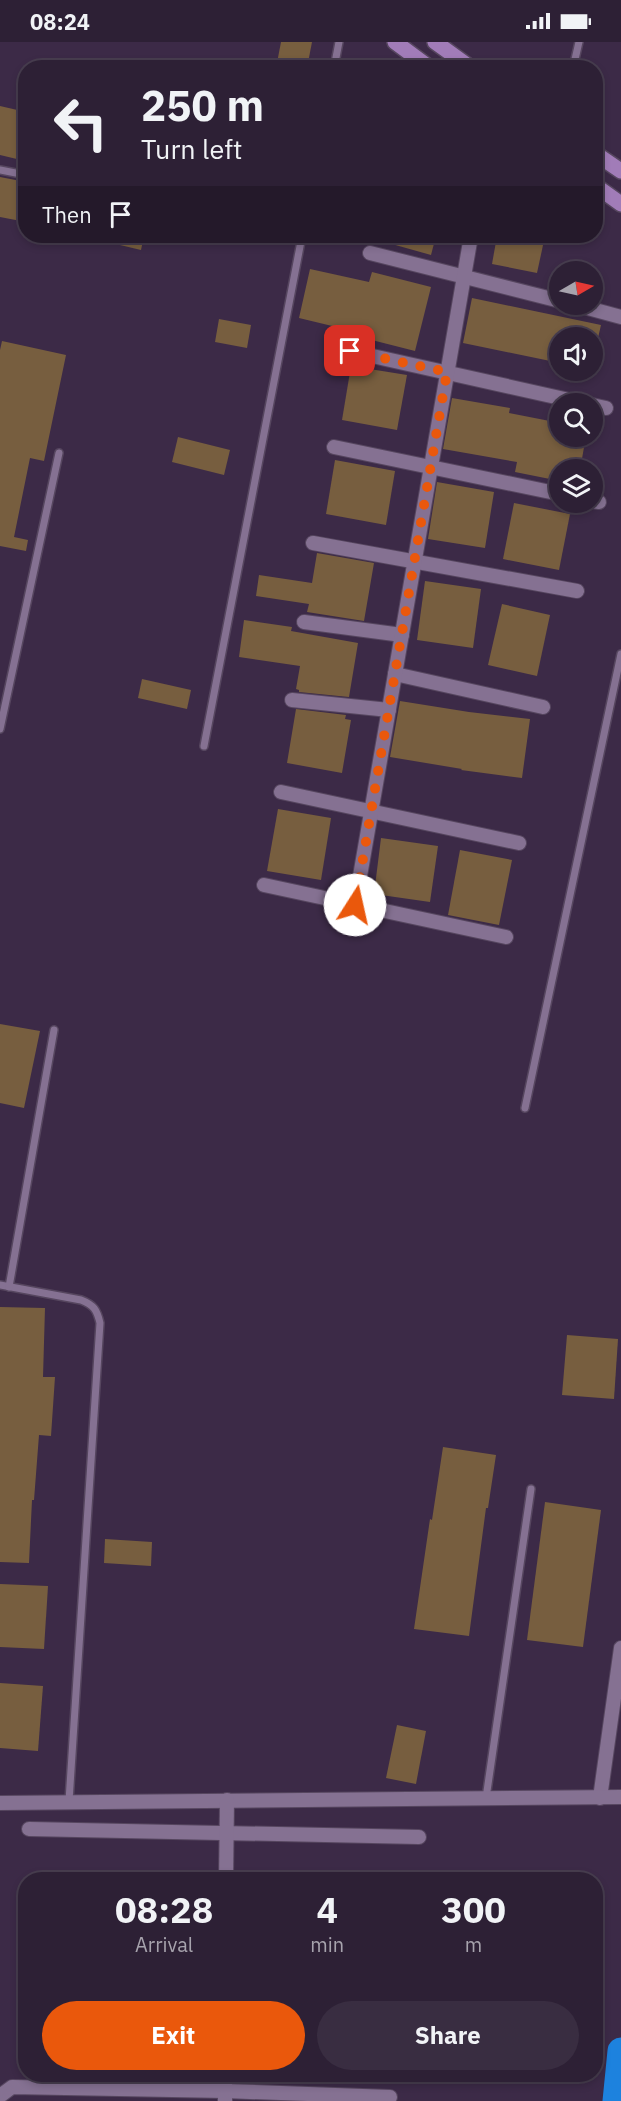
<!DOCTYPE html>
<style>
body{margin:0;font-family:"IBM Plex Sans",sans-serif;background:#392d41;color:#f1f3f6;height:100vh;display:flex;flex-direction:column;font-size:22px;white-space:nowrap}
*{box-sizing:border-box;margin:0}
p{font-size:20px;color:#a7a3ad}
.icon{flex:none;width:33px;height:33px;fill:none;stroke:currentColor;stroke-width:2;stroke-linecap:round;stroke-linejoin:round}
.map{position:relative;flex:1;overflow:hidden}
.sheet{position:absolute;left:18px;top:1830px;width:585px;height:210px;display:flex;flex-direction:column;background:#2d2035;border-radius:24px;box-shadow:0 3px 9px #0003,0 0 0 2px #483e50}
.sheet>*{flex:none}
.top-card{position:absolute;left:18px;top:18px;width:585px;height:183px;border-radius:24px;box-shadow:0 3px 9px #0003,0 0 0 2px #483e50;background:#2d2035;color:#f1f3f6;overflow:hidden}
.needle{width:39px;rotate:81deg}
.controls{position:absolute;left:549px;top:219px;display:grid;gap:12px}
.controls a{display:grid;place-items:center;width:54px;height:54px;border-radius:50%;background:#2d2035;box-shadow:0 3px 9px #0003,0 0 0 2px #483e50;font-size:30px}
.pin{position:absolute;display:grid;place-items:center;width:51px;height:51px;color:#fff;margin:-26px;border-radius:12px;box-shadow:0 3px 9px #0006}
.me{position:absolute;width:66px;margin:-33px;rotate:10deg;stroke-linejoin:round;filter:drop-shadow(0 0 4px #0008)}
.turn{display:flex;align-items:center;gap:21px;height:126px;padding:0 24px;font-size:27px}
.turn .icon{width:78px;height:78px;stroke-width:2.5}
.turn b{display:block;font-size:42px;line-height:51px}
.then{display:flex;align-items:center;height:57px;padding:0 24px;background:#0003;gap:12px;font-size:22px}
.eta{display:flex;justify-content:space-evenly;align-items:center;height:102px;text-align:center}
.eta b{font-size:36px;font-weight:700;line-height:42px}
.button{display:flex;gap:12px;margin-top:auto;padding:12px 24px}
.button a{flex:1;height:69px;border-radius:36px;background:#ea580c;color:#fff;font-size:24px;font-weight:700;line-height:69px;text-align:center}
.button a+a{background:#392d41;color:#f1f3f6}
.status{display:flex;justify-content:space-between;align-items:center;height:42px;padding:0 30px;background:#2d2035;direction:ltr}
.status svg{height:16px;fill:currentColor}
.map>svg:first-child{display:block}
</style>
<div class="status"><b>08:24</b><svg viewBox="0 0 49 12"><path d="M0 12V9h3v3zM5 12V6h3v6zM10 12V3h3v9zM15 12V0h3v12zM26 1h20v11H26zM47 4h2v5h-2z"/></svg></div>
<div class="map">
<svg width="621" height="2059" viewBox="0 0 621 2059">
<rect width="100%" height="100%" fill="#3c2a47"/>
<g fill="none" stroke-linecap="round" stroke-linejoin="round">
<path stroke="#1d82de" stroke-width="27" d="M616,2059L621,2009"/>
</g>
<g fill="#775e3f">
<path d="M281,0H312L307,26H276Z"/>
<path d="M0,64L26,70V99L21,118L0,113Z"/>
<path d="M0,135L26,140V180L0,175Z"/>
<path d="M100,194H144L141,208L99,198Z"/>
<path d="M374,194H436L431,213L374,197Z"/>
<path d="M497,194H545L537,231L492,222Z"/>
<path d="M310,227L369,240L372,230L431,245L415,309L356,294L357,290L299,276Z"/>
<path d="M472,256L601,283L598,296H560V321L463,301Z"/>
<path d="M219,277L251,283L247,306L215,300Z"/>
<path d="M2,299L66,313L44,419L30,416L14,495L28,498L26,509L0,504V308Z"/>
<path d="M351,324L407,333L397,388L342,378Z"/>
<path d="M452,356L510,366L509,371L560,381V394H586L580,428H560V439L515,430L517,420L443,407Z"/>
<path d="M178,395L230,408L224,433L172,420Z"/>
<path d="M335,418L395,429L386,483L326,472Z"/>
<path d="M437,440L494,450L485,506L428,497Z"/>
<path d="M514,461L570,472L559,528L503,517Z"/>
<path d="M317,511L374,521L364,579L307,570L309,562L256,554L259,533L312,541Z"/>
<path d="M425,539L481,547L473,606L417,598Z"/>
<path d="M502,562L550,573L537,634L488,623Z"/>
<path d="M244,578L292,585L291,589L358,601L349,655L299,650V648L296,647L300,624L239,615Z"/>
<path d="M142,637L191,648L187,667L138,656Z"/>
<path d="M400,659L469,670L530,677L522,736L461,728L462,727L390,715Z"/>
<path d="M296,667L346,673L345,677L351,678L342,731L287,721Z"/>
<path d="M278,767L331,776L321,838L267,829Z"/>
<path d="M381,796L438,804L430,860L374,852Z"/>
<path d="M460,808L512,818L499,883L448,873Z"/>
<path d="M0,982L40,989L24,1066L0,1061Z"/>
<path d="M0,1265L45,1266L43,1335H55L51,1394L39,1393L34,1458H32L29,1521L0,1520Z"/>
<path d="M567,1293L618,1297L614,1357L562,1353Z"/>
<path d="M443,1405L496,1413L488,1466H486L469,1594L414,1587L430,1477L432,1478Z"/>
<path d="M545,1460L601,1468L583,1605L527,1598Z"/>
<path d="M105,1497L152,1500L151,1524L104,1521Z"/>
<path d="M0,1542L48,1544L44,1607L0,1605Z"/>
<path d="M0,1641L43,1644L38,1709L0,1706Z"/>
<path d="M397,1683L426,1689L416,1742L386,1736Z"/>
</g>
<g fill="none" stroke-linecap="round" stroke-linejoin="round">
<g stroke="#56465f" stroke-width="10">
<g id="service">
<path d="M334,26L339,0"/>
<path d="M573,26L579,0"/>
<path d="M0,128L26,133"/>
<path d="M0,687L59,411"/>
<path d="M204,704L302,194"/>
<path d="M525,1066L621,612"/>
<path d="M0,1243L81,1258C94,1263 97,1268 100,1281L69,1759"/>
<path d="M9,1245L54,988"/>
<path d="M486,1756L531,1447"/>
</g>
</g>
<g stroke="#56465f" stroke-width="16">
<g id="minor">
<path d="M370,211L560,259"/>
<path d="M573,262L621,275"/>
<path d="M350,309L587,362"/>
<path d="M592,363L606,366"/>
<path d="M334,405L560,452"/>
<path d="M592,459L599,460"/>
<path d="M313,501L577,549"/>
<path d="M304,580L402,593"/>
<path d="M395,632L543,665"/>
<path d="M292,658L389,668"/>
<path d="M281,750L519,801"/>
<path d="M264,843L506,895"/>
<path d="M355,863L471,194"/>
<path d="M600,1756L621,1606"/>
<path d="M0,1761L621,1755"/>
<path d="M29,1787L419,1795"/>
<path d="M226,1838L227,1758"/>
<path d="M0,2054L12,2045L225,2049L390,2055"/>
<path d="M225,2059V2032"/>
</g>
</g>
<g stroke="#56465f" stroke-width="18">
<g id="primary">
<path d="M395,0L430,26"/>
<path d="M435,0L471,26"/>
<path d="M596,112L621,129"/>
<path d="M596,144L621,162"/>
</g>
</g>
<use href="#service" stroke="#857192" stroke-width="7"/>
<use href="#minor" stroke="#857192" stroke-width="14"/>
<use href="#primary" stroke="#a17cb8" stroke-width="15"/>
</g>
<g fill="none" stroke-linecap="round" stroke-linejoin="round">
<path stroke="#ea580c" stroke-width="10" stroke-dasharray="0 18" d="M350,309L447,330L355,863"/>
</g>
</svg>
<div class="controls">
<a><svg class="needle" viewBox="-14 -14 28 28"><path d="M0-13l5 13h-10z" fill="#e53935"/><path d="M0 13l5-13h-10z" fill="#a7a3ad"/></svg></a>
<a><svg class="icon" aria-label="sound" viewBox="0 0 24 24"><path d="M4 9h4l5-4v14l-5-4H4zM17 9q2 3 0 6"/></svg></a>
<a><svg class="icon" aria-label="search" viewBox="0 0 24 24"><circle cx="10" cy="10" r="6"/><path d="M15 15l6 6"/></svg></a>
<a><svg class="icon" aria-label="layers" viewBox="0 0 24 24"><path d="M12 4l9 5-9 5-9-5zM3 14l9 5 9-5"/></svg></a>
</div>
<div class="pin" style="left:350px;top:309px;background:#d93025"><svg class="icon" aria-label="arrive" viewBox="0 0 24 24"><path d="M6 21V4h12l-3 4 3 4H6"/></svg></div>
<svg class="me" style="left:355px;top:863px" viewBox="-20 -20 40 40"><circle r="19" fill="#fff"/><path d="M0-13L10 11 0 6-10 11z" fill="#ea580c"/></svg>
<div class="top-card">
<div class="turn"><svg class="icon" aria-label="left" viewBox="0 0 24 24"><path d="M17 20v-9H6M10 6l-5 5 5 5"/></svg><div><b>250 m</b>Turn left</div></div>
<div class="then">Then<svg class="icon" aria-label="arrive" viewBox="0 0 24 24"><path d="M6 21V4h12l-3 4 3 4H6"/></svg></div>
</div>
<section class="sheet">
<div class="eta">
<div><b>08:28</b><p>Arrival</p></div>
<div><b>4</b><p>min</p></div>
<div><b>300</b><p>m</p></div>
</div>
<div class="button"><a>Exit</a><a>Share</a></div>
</section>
</div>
